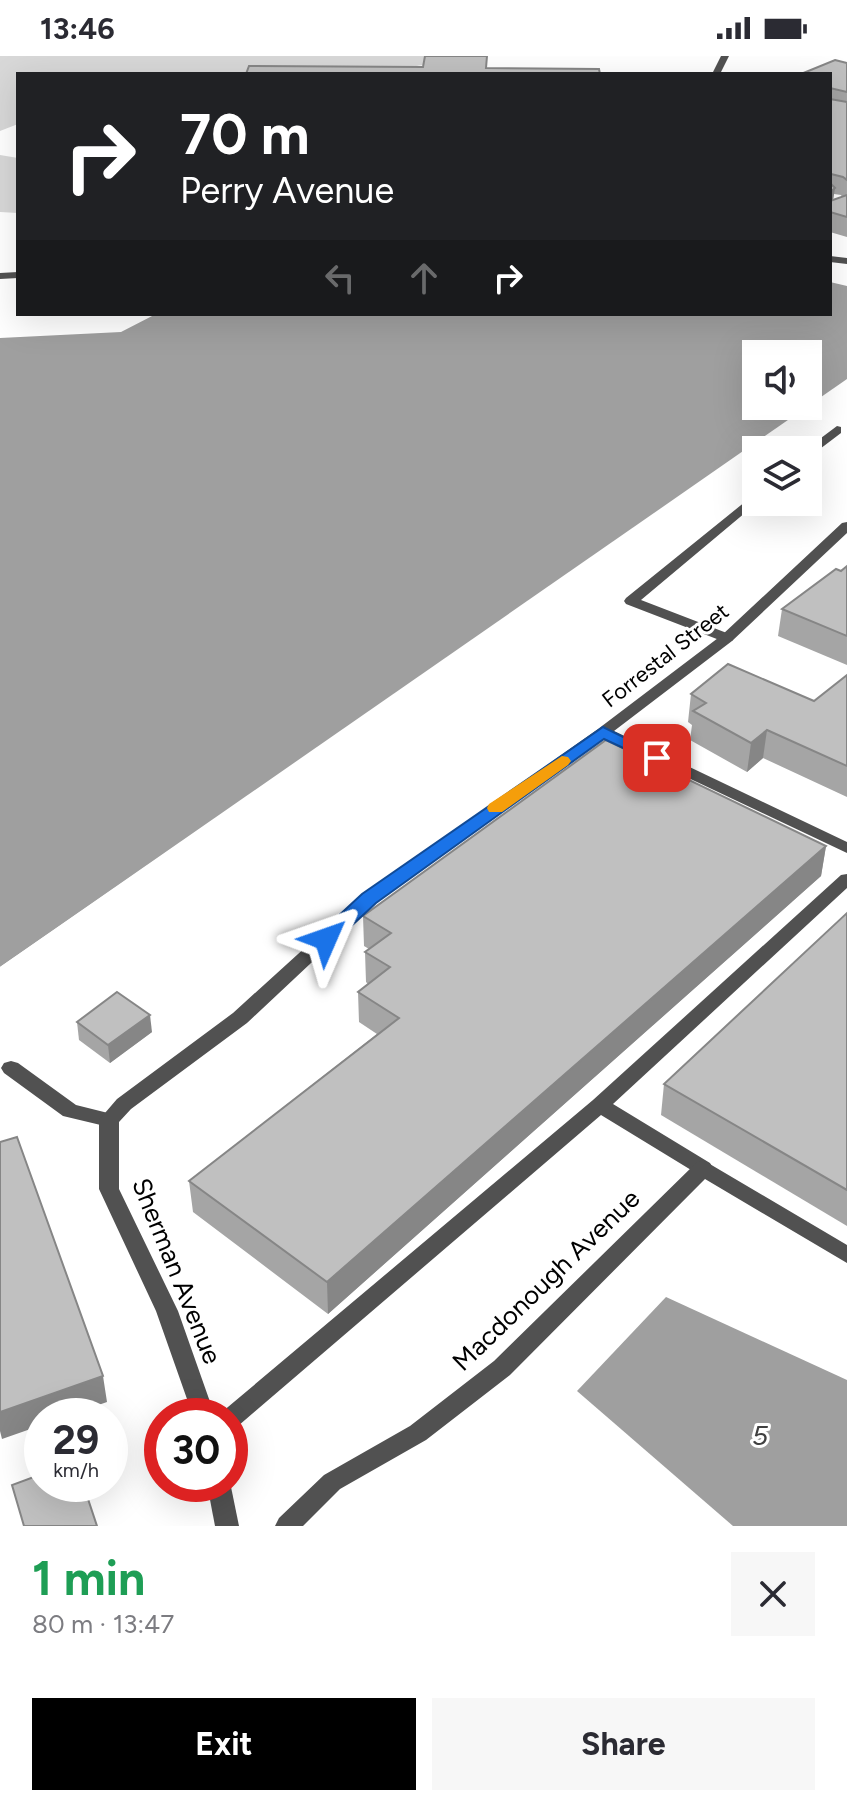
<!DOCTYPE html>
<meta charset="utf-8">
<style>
body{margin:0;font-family:Figtree,sans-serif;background:#f7f7f7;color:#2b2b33;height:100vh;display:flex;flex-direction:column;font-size:30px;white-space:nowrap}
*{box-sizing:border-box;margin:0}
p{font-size:26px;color:#7c7c81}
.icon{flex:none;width:44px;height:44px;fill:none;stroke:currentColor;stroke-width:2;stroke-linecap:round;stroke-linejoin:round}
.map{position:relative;height:1470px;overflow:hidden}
.side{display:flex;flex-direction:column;background:#fff;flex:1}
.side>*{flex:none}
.hud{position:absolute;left:16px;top:16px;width:816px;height:244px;border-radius:0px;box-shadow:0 8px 32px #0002;background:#202124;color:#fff;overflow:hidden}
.fabs{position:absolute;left:742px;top:284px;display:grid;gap:16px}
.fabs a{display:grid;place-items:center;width:80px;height:80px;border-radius:0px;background:#fff;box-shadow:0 8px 32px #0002;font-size:40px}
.speed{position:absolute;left:24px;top:1342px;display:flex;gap:16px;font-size:40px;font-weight:700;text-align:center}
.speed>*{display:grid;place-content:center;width:104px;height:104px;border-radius:50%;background:#fff;box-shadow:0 8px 32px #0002;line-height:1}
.speed small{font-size:20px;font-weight:400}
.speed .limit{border:12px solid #d22;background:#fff;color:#111}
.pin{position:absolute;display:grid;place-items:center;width:68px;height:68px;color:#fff;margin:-34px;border-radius:16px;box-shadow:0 4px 12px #0006}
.me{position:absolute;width:88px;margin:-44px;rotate:47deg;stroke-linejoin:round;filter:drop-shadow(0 0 6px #0008)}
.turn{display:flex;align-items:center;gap:28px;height:168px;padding:0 32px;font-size:36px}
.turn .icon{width:104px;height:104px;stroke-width:2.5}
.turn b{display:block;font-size:56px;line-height:68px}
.lanes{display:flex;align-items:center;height:76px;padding:0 32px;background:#0003;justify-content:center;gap:40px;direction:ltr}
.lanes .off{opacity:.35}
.round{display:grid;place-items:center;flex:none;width:84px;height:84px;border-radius:0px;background:#f7f7f7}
.summary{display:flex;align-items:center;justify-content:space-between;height:136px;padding:0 32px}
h1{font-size:48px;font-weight:700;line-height:60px;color:#1e9e55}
.action{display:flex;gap:16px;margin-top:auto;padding:16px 32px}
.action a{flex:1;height:92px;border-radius:0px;background:#000;color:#fff;font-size:32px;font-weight:700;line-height:92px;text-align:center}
.action a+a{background:#f7f7f7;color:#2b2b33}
.status{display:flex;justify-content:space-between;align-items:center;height:56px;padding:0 40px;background:#fff;direction:ltr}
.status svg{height:22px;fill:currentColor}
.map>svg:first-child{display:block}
</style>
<div class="status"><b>13:46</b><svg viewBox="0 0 49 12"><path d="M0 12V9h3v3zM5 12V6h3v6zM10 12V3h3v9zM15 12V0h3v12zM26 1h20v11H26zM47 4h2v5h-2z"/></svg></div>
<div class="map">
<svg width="847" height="1470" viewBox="0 0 847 1470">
<rect width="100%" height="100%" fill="#fff"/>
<g fill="#d8d8d8">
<path d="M0,0H483L363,18H18V68L0,75Z"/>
<path d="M0,99L18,102V157L0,156Z"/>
</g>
<g fill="#9f9f9f" fill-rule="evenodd">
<path d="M830,226L847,230V326L0,911V282L121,276L156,258H830ZM756,298H808V350H756Z"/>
<path d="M666,1241L847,1324V1470H733L577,1335Z"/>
</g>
<path fill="#fff" d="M847,323V330L0,915V911Z"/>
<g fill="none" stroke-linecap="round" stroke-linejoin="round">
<g fill="#515151" fill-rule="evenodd">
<path d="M837,370L841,371V377L808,402V394H805Z"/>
<path d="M756,437L758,446L641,544L732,579L734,582L732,585H722L626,548L624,545L626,542Z"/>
<path d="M847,818V832L613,1048L710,1107L713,1112L710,1117L703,1120L696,1117L601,1059L238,1370L230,1373V1360H220L222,1356L593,1044L841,819Z"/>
<path d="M11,1005L18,1007L76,1049L116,1059L119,1064L116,1069L109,1071L63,1060L4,1017L1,1012L4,1007Z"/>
</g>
<g fill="#515151" fill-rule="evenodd">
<path d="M721,0H729L720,18H712Z"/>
<path d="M830,200L847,202V208L830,206Z"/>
<path d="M18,216V222L0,223V217Z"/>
<path d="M847,466V477L732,585L614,675L847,786V797L604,682L375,847L247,967L131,1053L119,1066V1133L178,1255L215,1360H193L156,1255L99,1133V1064L117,1043L233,957L363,839L598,673L722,579L842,467Z"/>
<path d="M703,1104L847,1189V1207L705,1123L510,1319L426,1384L340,1433L303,1470H275L279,1462L324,1419L410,1370L494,1305L696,1107Z"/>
<path d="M230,1426L239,1470H215L207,1428Z"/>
</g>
</g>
<g fill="#a5a5a5" fill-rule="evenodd">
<path d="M847,7V181L830,176V18ZM834,138L841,139L842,141L833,144Z"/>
<path d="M847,510V609L778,580L782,553Z"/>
<path d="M847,619V741L763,702L747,716L690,684L692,669L688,666L691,638L814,645Z"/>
<path d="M826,790L821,820L328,1258L193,1156L189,1125L377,978L359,966L358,936L368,928L366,926L365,896L369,893L364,890L363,860Z"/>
<path d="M847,857V1170L661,1059L664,1028Z"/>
<path d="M77,966L152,976L110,1007L79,984Z"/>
</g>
<g fill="#868686">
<path d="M835,132L832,150L830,152V136Z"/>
<path d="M767,674L763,702L747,716L751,687Z"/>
<path d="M826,790L821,820L328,1258L327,1226Z"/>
<path d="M150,959L152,976L110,1007L108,989Z"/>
<path d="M103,1320L107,1346L67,1360H42V1369L2,1383L0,1375V1356Z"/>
</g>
<g fill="#c0c0c0" stroke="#868686" stroke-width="2">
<path d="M425,0H487L486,12L599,13L600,18H246L249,10L423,11Z"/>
<path d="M835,4L847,7V36L830,32V38V18H801Z"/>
<path d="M830,43L847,46V124L843,121L831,118L830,122Z"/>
<path d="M830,127L835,132L830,136Z"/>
<path d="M847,139V161L830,156V144V145Z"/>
<path d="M847,510V580L782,553L836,513L841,515Z"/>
<path d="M728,608L814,645L847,619V710L767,674L751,687L693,655L706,647L691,638Z"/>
<path d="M606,684L826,790L327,1226L189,1125L399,962L358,936L390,911L365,896L391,877L363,860Z"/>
<path d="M847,857V1134L664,1028Z"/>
<path d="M117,936L150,959L108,989L77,966Z"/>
<path d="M17,1081L103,1320L0,1356V1086Z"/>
<path d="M42,1418V1428H83L97,1470H24L12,1429Z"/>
</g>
<path fill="#1a73e8" stroke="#114b97" stroke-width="2" d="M603,671L666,702L657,707L651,705L604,683L376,847L333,887H319L316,883L319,878L362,838Z"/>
<path fill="#f59e0b" d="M562,700L568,701L571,705L568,709L502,756H489L487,752L489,748Z"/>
<g text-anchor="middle" stroke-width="6" stroke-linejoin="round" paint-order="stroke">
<g font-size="22" fill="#000" stroke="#fff">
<text transform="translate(665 599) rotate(-38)" y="8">Forrestal Street</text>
</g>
<g font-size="26" fill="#000" stroke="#fff">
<text transform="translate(177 1215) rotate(68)" y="9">Sherman Avenue</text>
<text transform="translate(546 1224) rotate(-44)" y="9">Macdonough Avenue</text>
</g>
<g font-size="28" font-style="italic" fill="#404040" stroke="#fff">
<text x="760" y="1389">5</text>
</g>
</g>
</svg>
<div class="fabs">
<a><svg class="icon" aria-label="sound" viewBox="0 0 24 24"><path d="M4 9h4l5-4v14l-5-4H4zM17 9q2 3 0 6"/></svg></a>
<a><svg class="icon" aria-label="layers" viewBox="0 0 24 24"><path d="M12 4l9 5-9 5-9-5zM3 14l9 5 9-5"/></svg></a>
</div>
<div class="speed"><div>29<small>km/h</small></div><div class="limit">30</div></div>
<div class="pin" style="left:657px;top:702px;background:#d93025"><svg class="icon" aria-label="arrive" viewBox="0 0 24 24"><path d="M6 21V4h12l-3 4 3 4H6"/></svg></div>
<svg class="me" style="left:326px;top:883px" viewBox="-20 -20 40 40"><path d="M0-17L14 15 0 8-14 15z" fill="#1a73e8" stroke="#fff" stroke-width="4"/></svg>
<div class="hud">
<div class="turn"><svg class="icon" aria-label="right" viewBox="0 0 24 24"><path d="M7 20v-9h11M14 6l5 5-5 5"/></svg><div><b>70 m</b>Perry Avenue</div></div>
<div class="lanes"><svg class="icon off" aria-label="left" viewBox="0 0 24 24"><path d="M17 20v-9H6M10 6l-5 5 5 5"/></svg><svg class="icon off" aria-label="ahead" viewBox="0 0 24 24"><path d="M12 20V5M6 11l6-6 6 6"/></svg><svg class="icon" aria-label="right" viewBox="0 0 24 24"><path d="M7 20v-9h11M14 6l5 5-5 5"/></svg></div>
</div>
</div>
<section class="side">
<div class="summary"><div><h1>1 min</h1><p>80 m · 13:47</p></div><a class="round"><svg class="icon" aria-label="close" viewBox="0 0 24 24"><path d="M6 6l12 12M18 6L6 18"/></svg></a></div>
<div class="action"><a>Exit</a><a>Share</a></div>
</section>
